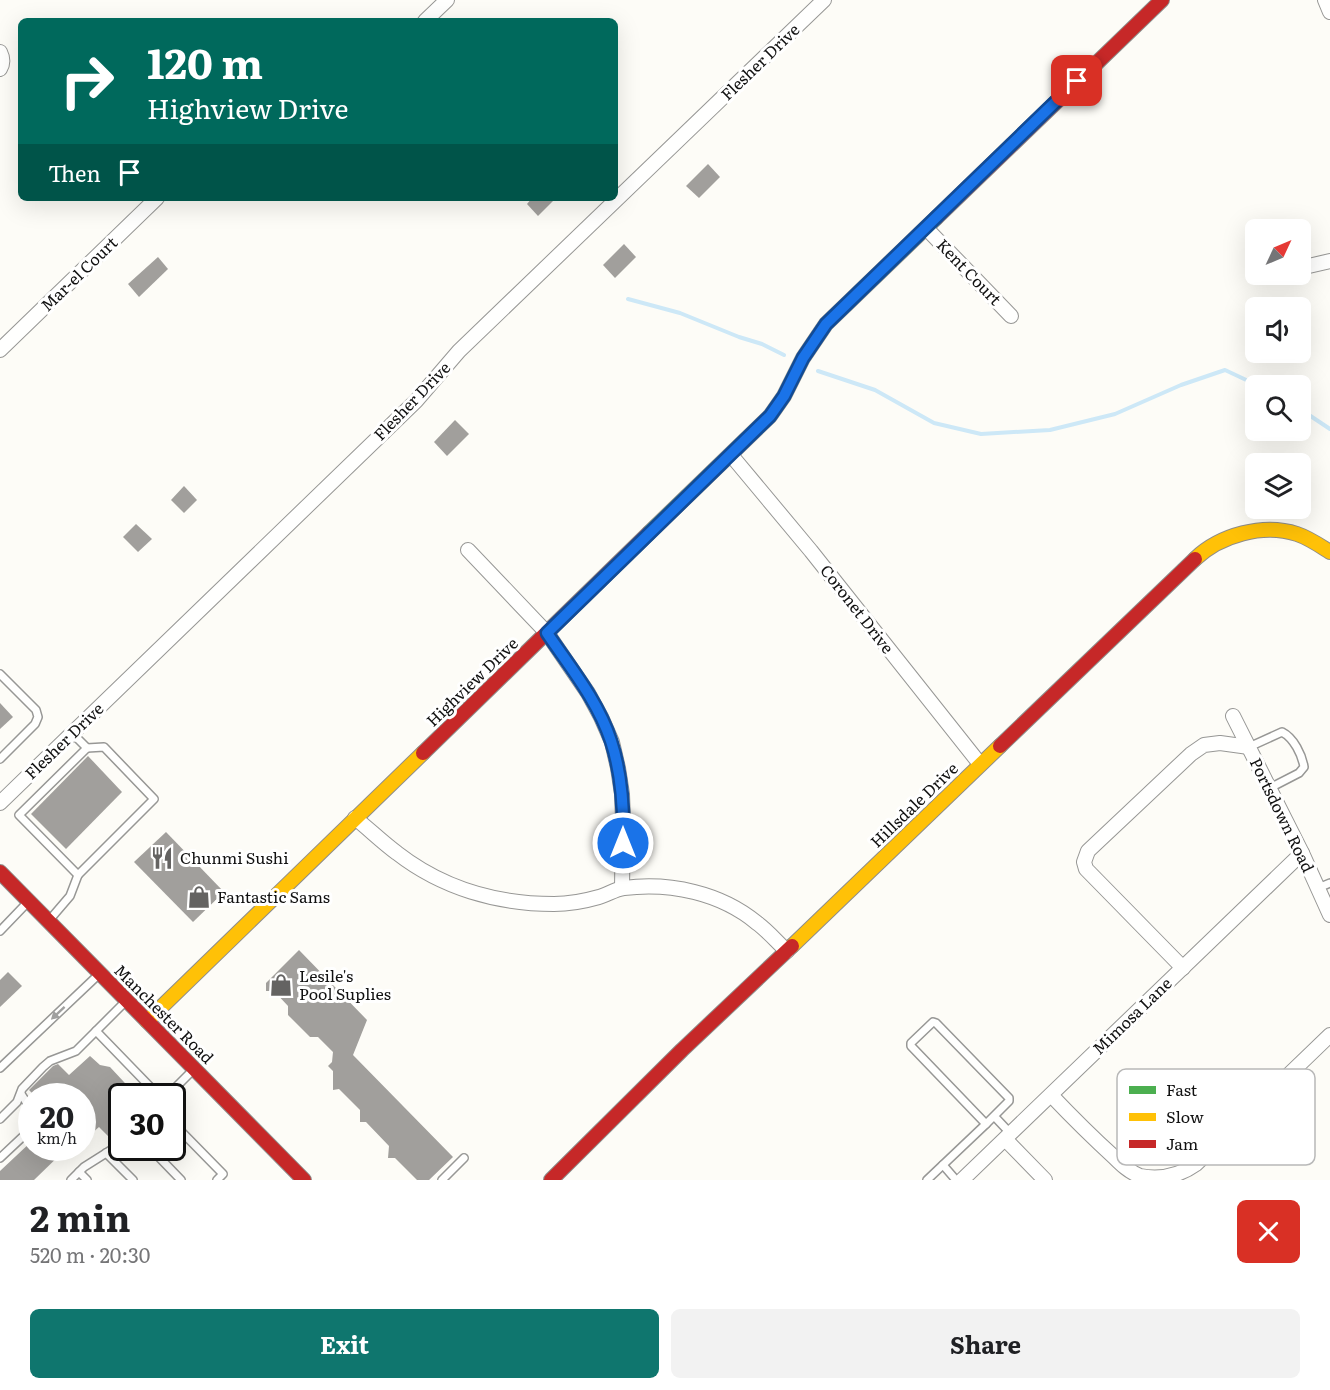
<!DOCTYPE html>
<meta charset="utf-8">
<style>
body{margin:0;font-family:Literata,serif;background:#f2f2f2;color:#202124;height:100vh;display:flex;flex-direction:column;font-size:22px;white-space:nowrap}
*{box-sizing:border-box;margin:0}
p{font-size:20px;color:#757577}
.icon{flex:none;width:33px;height:33px;fill:none;stroke:currentColor;stroke-width:2;stroke-linecap:round;stroke-linejoin:round}
.map{position:relative;height:1180px;overflow:hidden}
.sheet{display:flex;flex-direction:column;background:#fff;flex:1}
.sheet>*{flex:none}
.banner{position:absolute;left:18px;top:18px;width:600px;height:183px;border-radius:9px;box-shadow:0 6px 24px #0002;background:#00695c;color:#fff;overflow:hidden}
.needle{width:39px;rotate:46deg}
.controls{position:absolute;left:1245px;top:219px;display:grid;gap:12px}
.controls a{display:grid;place-items:center;width:66px;height:66px;border-radius:9px;background:#fff;box-shadow:0 6px 24px #0002;font-size:30px}
.speed{position:absolute;left:18px;top:1083px;display:flex;gap:12px;font-size:30px;font-weight:700;text-align:center}
.speed>*{display:grid;place-content:center;width:78px;height:78px;border-radius:50%;background:#fff;box-shadow:0 6px 24px #0002;line-height:1}
.speed small{font-size:15px;font-weight:400}
.speed .limit{border:3px solid #111;border-radius:9px;background:#fff;color:#111}
.pin{position:absolute;display:grid;place-items:center;width:51px;height:51px;color:#fff;margin:-26px;border-radius:12px;box-shadow:0 3px 9px #0006}
.me{position:absolute;width:66px;margin:-33px;rotate:0deg;stroke-linejoin:round;filter:drop-shadow(0 0 4px #0008)}
.turn{display:flex;align-items:center;gap:21px;height:126px;padding:0 30px;font-size:27px}
.turn .icon{width:78px;height:78px;stroke-width:2.5}
.turn b{display:block;font-size:42px;line-height:51px}
.then{display:flex;align-items:center;height:57px;padding:0 30px;background:#0003;gap:12px;font-size:22px}
.round{display:grid;place-items:center;flex:none;width:63px;height:63px;border-radius:9px;background:#f2f2f2}
.headline{display:flex;align-items:center;justify-content:space-between;height:102px;padding:0 30px}
h1{font-size:36px;font-weight:700;line-height:45px}
.cta{display:flex;gap:12px;margin-top:auto;padding:12px 30px}
.cta a{flex:1;height:69px;border-radius:9px;background:#0f766e;color:#fff;font-size:24px;font-weight:700;line-height:69px;text-align:center}
.cta a+a{background:#f2f2f2;color:#202124}
.map>svg:first-child{display:block}
</style>
<div class="map">
<svg width="1330" height="1180" viewBox="0 0 1330 1180">
<rect width="100%" height="100%" fill="#fdfcf7"/>
<g fill="none" stroke-linecap="round" stroke-linejoin="round">
<g stroke="#cde8f7" stroke-width="4">
<path d="M628,299L680,313L739,337L762,344L784,355"/>
<path d="M818,371L875,390L934,423L981,434L1050,430L1115,414L1181,385L1225,370L1259,386"/>
<path d="M1300,409L1330,429"/>
</g>
</g>
<g fill="#a19f9c">
<path d="M708,164L720,177L699,198L686,186Z"/>
<path d="M532,198H556L538,216L527,204Z"/>
<path d="M624,244L636,257L615,278L603,265Z"/>
<path d="M158,257L168,269L139,297L128,284Z"/>
<path d="M455,420L469,434L447,456L434,442Z"/>
<path d="M184,486L197,500L184,513L171,500Z"/>
<path d="M136,524L152,539L138,552L123,537Z"/>
<path d="M0,703L13,717L0,729Z"/>
<path d="M88,756L122,792L66,849L31,814Z"/>
<path d="M166,832L224,892L193,922L134,862Z"/>
<path d="M299,950L367,1020L353,1055L453,1157L429,1180H417L395,1158H388L389,1146L366,1122H360V1110L339,1089L333,1090V1071L328,1066L332,1062L333,1052L318,1037H310L288,1015V1006L274,991H266V983Z"/>
<path d="M8,972L22,986L0,1007V980Z"/>
<path d="M90,1056L100,1065L110,1067L137,1096H122V1131L112,1140L99,1127L82,1142V1096H35L29,1090L53,1066L58,1064L69,1075Z"/>
<path d="M32,1141V1148H67L34,1180H0V1171Z"/>
</g>
<g fill="none" stroke-linecap="round" stroke-linejoin="round">
<g stroke="#979795" stroke-width="10">
<g id="lane">
<path d="M0,674L36,710L38,717L35,724L0,759"/>
<path d="M1249,747L1282,732C1294,738 1302,755 1304,767L1299,773L1270,788"/>
<path d="M78,875L154,799L104,747L87,748"/>
<path d="M1318,888L1330,883"/>
<path d="M52,917L70,896L78,875L19,815L87,748L72,733"/>
<path d="M0,931L25,905"/>
<path d="M96,1031L159,1096"/>
<path d="M0,1068L96,977"/>
<path d="M21,1094L32,1111"/>
<path d="M167,1096L190,1073"/>
<path d="M994,1116L1009,1101V1098L936,1023L933,1022L911,1043V1046L986,1124L994,1116L1011,1134"/>
<path d="M0,1119L17,1102L22,1089L43,1067L50,1061L76,1051L123,1004"/>
<path d="M172,1122L223,1174L217,1180"/>
<path d="M153,1151L181,1180"/>
<path d="M106,1153L133,1180"/>
<path d="M0,1158L32,1128"/>
<path d="M943,1165L956,1180"/>
<path d="M79,1172L87,1180"/>
<path d="M71,1180L84,1167L122,1143"/>
<path d="M442,1180L464,1158"/>
<path d="M927,1180L986,1124"/>
</g>
</g>
<g stroke="#979795" stroke-width="16">
<g id="street">
<path d="M1325,0L1330,12"/>
<path d="M425,21L447,0"/>
<path d="M0,52C3,58 3,64 0,69"/>
<path d="M926,228L1011,316"/>
<path d="M1300,268L1330,261"/>
<path d="M0,350L157,198"/>
<path d="M731,455L811,551L980,764"/>
<path d="M468,550L547,633L588,693L601,717L612,742L618,768L622,794L623,820L622,888"/>
<path d="M1233,716L1302,853L1330,915"/>
<path d="M0,803L416,401L459,351L824,0"/>
<path d="M355,818C369,829 382,842 397,853C442,888 497,904 554,904C568,904 585,901 599,897C607,895 615,889 624,888C670,882 721,893 757,923C768,931 777,942 787,951"/>
<path d="M1183,968L1086,869L1084,862L1088,851L1191,754L1204,745L1220,743L1249,747"/>
<path d="M1051,1095C1071,1116 1092,1137 1114,1157C1121,1164 1129,1172 1140,1176C1161,1180 1179,1176 1196,1164L1330,1035"/>
<path d="M1006,1140L1045,1180"/>
<path d="M962,1180L1302,853"/>
</g>
</g>
<g stroke="#8e8d8b" stroke-width="16">
<path id="fast" d="M649,533L770,416L784,396L803,358L826,324L936,218"/>
</g>
<g stroke="#8e8d8b" stroke-width="16">
<g id="slow">
<path d="M1195,559C1220,535 1263,523 1297,534C1309,538 1319,545 1330,552"/>
<path d="M792,946L1000,746"/>
<path d="M147,1021L423,753"/>
</g>
</g>
<g stroke="#8e8d8b" stroke-width="16">
<g id="jam">
<path d="M936,218L1162,0"/>
<path d="M1000,746L1195,559"/>
<path d="M423,753L649,533"/>
<path d="M0,872L304,1180"/>
<path d="M551,1180L682,1050L792,946"/>
</g>
</g>
<use href="#lane" stroke="#fffffe" stroke-width="7"/>
<use href="#street" stroke="#fffffe" stroke-width="14"/>
<use href="#fast" stroke="#4caf50" stroke-width="14"/>
<use href="#slow" stroke="#ffc107" stroke-width="14"/>
<use href="#jam" stroke="#c62828" stroke-width="14"/>
</g>
<defs><path id="oneway-solid" d="M-6-.8H1V-3.2L6.5 0L1 3.2V.8H-6Z" transform="scale(1.5)"/></defs>
<use fill="#a0a09f" href="#oneway-solid" transform="translate(58 1013) rotate(137)"/>
<g fill="none" stroke-linecap="round" stroke-linejoin="round">
<g stroke="#114b97" stroke-width="15">
<path id="route" d="M623,843C624,809 622,774 611,741C598,701 570,667 547,633L770,416L784,396L803,358L826,324L1077,81"/>
</g>
<use href="#route" stroke="#1a73e8" stroke-width="10"/>
</g>
<defs>
<g id="restaurant-bare" transform="scale(1.8)"><path d="M-5-6h1v4h1v-4h1v4h1v-4h1v5L-1.5 .5V6h-2V.5L-5-1ZM5-6V6H3V1.5H1.5Q1.5-4 5-6Z" fill="#646362" stroke="#fff" stroke-width="2.5" paint-order="stroke"/></g>
<g id="shop-bare" transform="scale(1.8)"><path d="M-5-2.5h2.3a2.7 3.5 0 0 1 5.4 0H5L5.5 6h-11ZM-1.5-2.5h3a1.5 2.3 0 0 0-3 0Z" fill="#646362" stroke="#fff" stroke-width="2.5" paint-order="stroke"/></g>
</defs>
<g fill-rule="evenodd">
<use href="#restaurant-bare" x="162" y="858"/>
<use href="#shop-bare" x="199" y="897"/>
<use href="#shop-bare" x="281" y="985"/>
</g>
<g text-anchor="middle" stroke-width="6" stroke-linejoin="round" paint-order="stroke">
<g font-size="16" fill="#111" stroke="#fff">
<text transform="translate(760 62) rotate(-44)" y="6">Flesher Drive</text>
<text transform="translate(969 272) rotate(46)" y="6">Kent Court</text>
<text transform="translate(79 274) rotate(-44)" y="6">Mar-el Court</text>
<text transform="translate(412 401) rotate(-46)" y="6">Flesher Drive</text>
<text transform="translate(857 609) rotate(52)" y="6">Coronet Drive</text>
<text transform="translate(472 682) rotate(-44)" y="6">Highview Drive</text>
<text transform="translate(64 741) rotate(-44)" y="6">Flesher Drive</text>
<text transform="translate(914 805) rotate(-44)" y="6">Hillsdale Drive</text>
<text transform="translate(1282 815) rotate(64)" y="6">Portsdown Road</text>
<text transform="translate(164 1014) rotate(45)" y="6">Manchester Road</text>
<text transform="translate(1132 1016) rotate(-44)" y="6">Mimosa Lane</text>
</g>
<g font-size="16" fill="#111" stroke="#fff" text-anchor="start">
<text x="180" y="864">Chunmi Sushi</text>
<text x="217" y="903">Fantastic Sams</text>
<text x="299" y="982">Lesile's<tspan x="299" dy="18">Pool Suplies</tspan></text>
</g>
</g>
<rect x="1117" y="1069" width="198" height="96" rx="9" fill="#fff" stroke="#b8b8b8" stroke-width="1.5"/>
<rect x="1129" y="1086" width="27" height="8" fill="#4caf50"/>
<rect x="1129" y="1113" width="27" height="8" fill="#ffc107"/>
<rect x="1129" y="1140" width="27" height="8" fill="#c62828"/>
<g font-size="16" fill="#111">
<text x="1166" y="1096">Fast</text>
<text x="1166" y="1123">Slow</text>
<text x="1166" y="1150">Jam</text>
</g>
</svg>
<div class="controls">
<a><svg class="needle" viewBox="-14 -14 28 28"><path d="M0-13l5 13h-10z" fill="#e53935"/><path d="M0 13l5-13h-10z" fill="#757577"/></svg></a>
<a><svg class="icon" aria-label="sound" viewBox="0 0 24 24"><path d="M4 9h4l5-4v14l-5-4H4zM17 9q2 3 0 6"/></svg></a>
<a><svg class="icon" aria-label="search" viewBox="0 0 24 24"><circle cx="10" cy="10" r="6"/><path d="M15 15l6 6"/></svg></a>
<a><svg class="icon" aria-label="layers" viewBox="0 0 24 24"><path d="M12 4l9 5-9 5-9-5zM3 14l9 5 9-5"/></svg></a>
</div>
<div class="speed"><div>20<small>km/h</small></div><div class="limit">30</div></div>
<div class="pin" style="left:1077px;top:81px;background:#d93025"><svg class="icon" aria-label="arrive" viewBox="0 0 24 24"><path d="M6 21V4h12l-3 4 3 4H6"/></svg></div>
<svg class="me" style="left:623px;top:843px" viewBox="-20 -20 40 40"><circle r="17" fill="#1a73e8" stroke="#fff" stroke-width="3"/><path d="M0-11L8 9 0 5-8 9z" fill="#fff"/></svg>
<div class="banner">
<div class="turn"><svg class="icon" aria-label="right" viewBox="0 0 24 24"><path d="M7 20v-9h11M14 6l5 5-5 5"/></svg><div><b>120 m</b>Highview Drive</div></div>
<div class="then">Then<svg class="icon" aria-label="arrive" viewBox="0 0 24 24"><path d="M6 21V4h12l-3 4 3 4H6"/></svg></div>
</div>
</div>
<section class="sheet">
<div class="headline"><div><h1>2 min</h1><p>520 m · 20:30</p></div><a class="round" style="background:#d93025;color:#fff"><svg class="icon" aria-label="close" viewBox="0 0 24 24"><path d="M6 6l12 12M18 6L6 18"/></svg></a></div>
<div class="cta"><a>Exit</a><a>Share</a></div>
</section>
